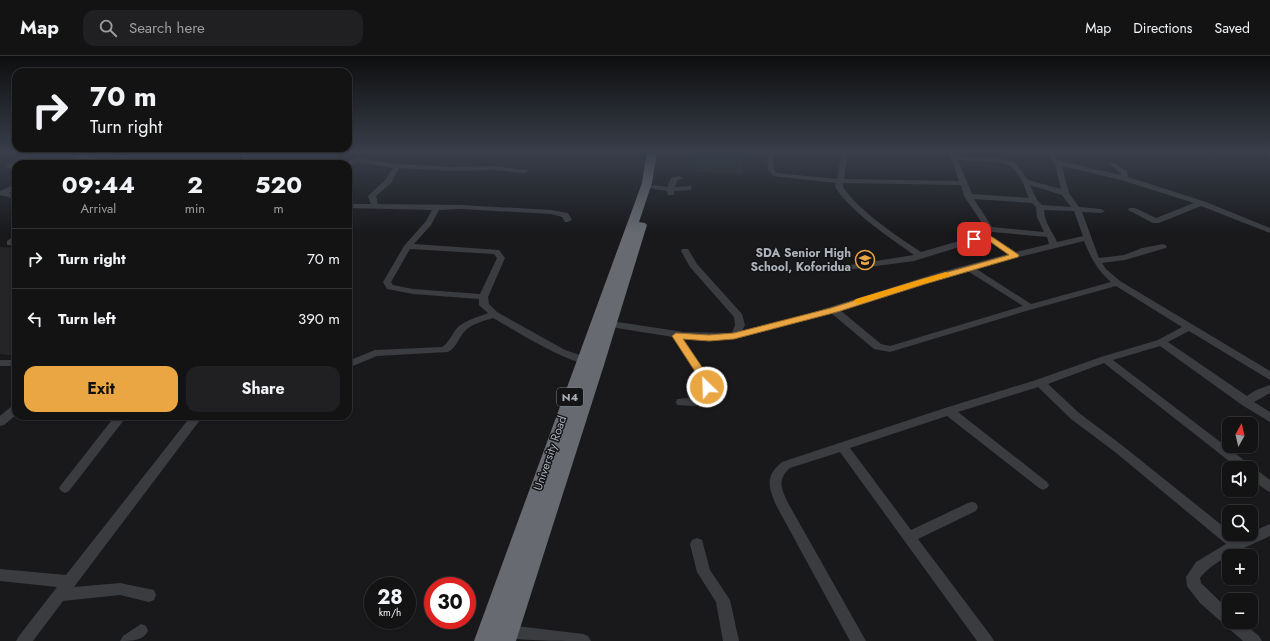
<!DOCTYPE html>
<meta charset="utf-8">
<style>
body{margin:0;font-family:Jost,sans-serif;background:#202022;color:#f1f3f6;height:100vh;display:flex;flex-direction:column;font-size:15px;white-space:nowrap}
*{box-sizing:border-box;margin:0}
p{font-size:13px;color:#9d9ea0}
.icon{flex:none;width:22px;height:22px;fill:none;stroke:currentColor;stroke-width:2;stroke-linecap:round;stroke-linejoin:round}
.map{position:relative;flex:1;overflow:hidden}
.details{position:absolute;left:12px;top:104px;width:340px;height:260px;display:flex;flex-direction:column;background:#131314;border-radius:12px;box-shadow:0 1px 3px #0004,0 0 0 1px #323234}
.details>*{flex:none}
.guide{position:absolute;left:12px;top:12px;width:340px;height:84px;border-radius:12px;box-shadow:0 1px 3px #0004,0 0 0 1px #323234;background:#131314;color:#f1f3f6;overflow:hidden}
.needle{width:26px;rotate:8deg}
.controls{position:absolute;left:1222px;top:361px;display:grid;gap:8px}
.controls a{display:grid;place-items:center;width:36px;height:36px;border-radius:8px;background:#131314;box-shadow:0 1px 3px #0004,0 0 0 1px #323234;font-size:20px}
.speed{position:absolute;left:364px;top:521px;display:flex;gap:8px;font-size:20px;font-weight:700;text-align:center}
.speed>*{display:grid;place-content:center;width:52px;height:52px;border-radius:50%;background:#131314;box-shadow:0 1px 3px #0004,0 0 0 1px #323234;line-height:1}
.speed small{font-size:10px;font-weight:400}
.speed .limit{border:6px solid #d22;background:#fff;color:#111}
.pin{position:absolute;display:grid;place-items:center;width:34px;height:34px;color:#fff;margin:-17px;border-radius:8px;box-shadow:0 2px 6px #0006}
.me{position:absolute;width:44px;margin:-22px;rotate:336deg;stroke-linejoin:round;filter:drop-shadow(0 0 3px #0008)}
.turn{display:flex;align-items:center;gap:14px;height:84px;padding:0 12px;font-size:18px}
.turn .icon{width:52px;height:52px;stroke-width:2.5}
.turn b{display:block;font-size:28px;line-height:34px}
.eta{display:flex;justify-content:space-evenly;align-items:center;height:68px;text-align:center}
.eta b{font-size:24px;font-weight:700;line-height:28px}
.button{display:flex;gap:8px;margin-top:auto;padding:8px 12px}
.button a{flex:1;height:46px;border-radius:12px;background:#eaa642;color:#111;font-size:16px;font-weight:700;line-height:46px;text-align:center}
.button a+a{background:#202022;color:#f1f3f6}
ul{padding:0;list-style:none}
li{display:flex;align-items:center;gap:12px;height:60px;padding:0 12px;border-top:1px solid #323234}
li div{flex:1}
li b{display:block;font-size:15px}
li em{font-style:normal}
header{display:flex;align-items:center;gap:24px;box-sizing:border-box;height:56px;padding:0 20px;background:#131314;border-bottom:1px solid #323234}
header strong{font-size:19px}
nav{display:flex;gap:22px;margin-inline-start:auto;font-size:14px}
.search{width:280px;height:36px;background:#202022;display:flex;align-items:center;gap:10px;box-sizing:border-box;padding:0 14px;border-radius:12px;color:#9d9ea0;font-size:15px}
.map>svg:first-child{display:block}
</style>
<header>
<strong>Map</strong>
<div class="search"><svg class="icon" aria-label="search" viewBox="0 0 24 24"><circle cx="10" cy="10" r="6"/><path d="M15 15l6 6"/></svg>Search here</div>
<nav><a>Map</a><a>Directions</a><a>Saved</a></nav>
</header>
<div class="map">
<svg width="1270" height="585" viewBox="0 0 1270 585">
<rect width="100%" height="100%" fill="#19191b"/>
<path fill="#252528" d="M0,191L16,192V300L0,298Z"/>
<path fill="#212922" d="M697,96H743V118L695,116Z"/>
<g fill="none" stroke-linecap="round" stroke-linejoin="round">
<g fill="#3a3c40" fill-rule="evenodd">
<path d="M26,96H33L11,112H7V110Z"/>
<path d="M81,96H88L85,100C94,102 108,107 117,103C124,100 126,96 134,96L119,108H104L81,103L72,108H36L39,106L70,104Z"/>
<path d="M239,96H245L252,108H246Z"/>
<path d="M767,96H773L774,114L777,117L837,123L842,96H848L844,123L959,125L949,97L955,96L957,100C971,101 1006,100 1016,108C1021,112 1024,119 1028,124L1061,133L1055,108L1050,102L1051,96H1057L1056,102L1060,105L1121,119V117L1109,108L1114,107L1127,115L1128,121L1206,146L1270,172V177L1201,150L1159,167H1153L1128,154L1129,152H1135L1156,162L1194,147L1121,124L1062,110L1069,137L1079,151L1101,153L1105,155L1101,157L1082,156L1099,202L1124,199L1142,192L1163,188L1167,190L1166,192L1125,204L1102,207L1106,213L1120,225L1270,315V324L1189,275L1168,286L1247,340L1256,334L1270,329V337L1254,346L1270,356V366L1242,349L1160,290L1113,304L1270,424V436L1266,434L1251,423V412H1238L1104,307L1048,328L1079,357L1123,390L1229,475V478H1233L1238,482L1270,468V480C1249,490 1213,504 1200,522L1201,527L1229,554V566H1242L1259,580L1262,585H1243L1200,547L1187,530L1186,521L1196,506L1226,488L1115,396L1071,363L1038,331L958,356L1047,426L1049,429L1047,432L1043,434L1039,432L947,360L850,392L911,474L968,447L972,446L976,447L978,451L976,455L918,483L991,580L994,585H977L840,396L790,412C777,424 781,432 788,447L866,585H850L776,449C768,430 765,420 782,406L945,352L1036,324L1101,301L1158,284L1182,271L1116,230L1033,253L890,296L874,293L831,257L735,283L683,282L708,320L713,337L709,347L693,350L677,349L676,346L677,343L701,341C707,327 681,293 673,281L604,270L599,267L604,264L684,276L732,277L735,269L734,261L690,211L681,195L682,193H688L697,208L742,258L745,269L742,275L808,258L937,217L1008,198L985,183L914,205L847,214L846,212L847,210L850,209L914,199C889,181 852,157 835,131L836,127L773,120L768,114ZM958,104C970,105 1005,104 1013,112C1021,120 1025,132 1029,142L972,138ZM843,127L961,129L964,140L986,173L983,178L921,196C898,181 858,154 843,131ZM1030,129L1062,139L1071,151L1042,149L1037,144ZM974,143L1032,147L1036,151L1037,161L1044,176L992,171ZM1044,154L1074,155L1083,180L1057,186C1053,176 1044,166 1044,154ZM992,176L1047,181L1049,188L1016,196L990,179ZM1084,185C1091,202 1097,214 1111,226L1031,248L975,212ZM966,214L1023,250L890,290L881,288L840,254Z"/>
<path d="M1198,96H1230L1210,101Z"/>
<path d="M358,102L397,108L451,111L493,110L527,114L528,115L525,117L493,114L451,115L399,112L391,127L376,140L378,148L461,149L551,154L568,157L572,164L568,166H565L562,161L551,158L461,153L439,154L431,169L414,188L499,194L505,202L488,241L489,248L497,256L565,294L594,304L595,306L594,308C576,313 511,272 493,262C483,265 471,268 464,276C458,283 456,292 448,296L377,300L348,312V305L375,294L442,291C450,286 452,277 458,271C466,264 478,261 488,257L479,249V243L413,238L387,233L383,226L404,190L426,165L432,154L348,152V148H371L368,140L385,124L393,112L358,106L348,109L340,108ZM410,193L494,198L497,202L480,238L413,233L393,229L391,226Z"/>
<path d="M679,120L683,122L677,125L675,131L691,130V134L674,135V139H668L667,135L654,133L650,131L654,129L667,131L671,122Z"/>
<path d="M16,128V133L9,137L16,139V143L0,139V135Z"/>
<path d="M13,181H16V189H7V185Z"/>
<rect x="0" y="304" width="16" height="6"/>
<path d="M16,349V359L4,369L0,370V360L12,350Z"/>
<path d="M115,360H127L69,435L65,437L61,435L59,432L61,429Z"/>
<path d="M191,360H203L74,531L120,527L154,534L156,539L154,544L149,546L120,539L63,545L33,585H16L19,580L57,531L0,525V513L66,519Z"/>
<path d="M697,482L702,484L710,514L730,544L739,585H723L716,546L697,516L690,488L692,484Z"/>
<path d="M141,568L146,570L148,575C143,585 132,585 120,585L123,580Z"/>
<path d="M507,569L583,578L588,580L591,585C567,585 522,585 502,581L500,576L502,571Z"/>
</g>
<path fill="#56595f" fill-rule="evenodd" d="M1261,96H1270V100Z"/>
<path fill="#676a71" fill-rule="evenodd" d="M647,96H657L652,127L639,166L645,167L647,169L604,309L516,585H474L642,127Z"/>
</g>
<linearGradient id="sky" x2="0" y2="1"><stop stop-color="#0e0e0f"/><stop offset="0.54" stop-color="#383e4a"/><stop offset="1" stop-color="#383e4a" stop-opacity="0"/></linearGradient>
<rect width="1270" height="178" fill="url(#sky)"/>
<path fill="#eaa642" stroke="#986c2b" d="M986,177L1019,199L1018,201L925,228L837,256L734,283L709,285L683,283L708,320L712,331L710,334H703L698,320L672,280L676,277L709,279L734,277L831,252L919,224L1009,199L985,182L974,185L970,183Z"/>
<path fill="#f59e0b" d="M946,216L950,219L949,220L861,247L858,248L854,245L856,243Z"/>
<defs>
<g id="school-ring" transform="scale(1)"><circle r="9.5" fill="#141416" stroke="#eaa642" stroke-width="1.5"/><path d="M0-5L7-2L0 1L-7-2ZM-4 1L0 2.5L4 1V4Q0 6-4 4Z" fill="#eaa642"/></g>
</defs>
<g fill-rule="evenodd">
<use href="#school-ring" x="865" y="204"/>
</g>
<g text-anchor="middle" stroke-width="3" stroke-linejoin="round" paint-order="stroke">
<rect fill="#141416" stroke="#7e8289" stroke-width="1" x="557" y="332" width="26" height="18" rx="3"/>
<g font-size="11" font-weight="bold" fill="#acb1ba">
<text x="570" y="345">N4</text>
</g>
<g font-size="12" font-weight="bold" fill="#acb1ba" stroke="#141416" text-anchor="end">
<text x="851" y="201">SDA Senior High<tspan x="851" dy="14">School, Koforidua</tspan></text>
</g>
<g font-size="12" fill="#acb1ba" stroke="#141416">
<text transform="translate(550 397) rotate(-71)" y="4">University Road</text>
</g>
</g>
</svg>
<div class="controls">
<a><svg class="needle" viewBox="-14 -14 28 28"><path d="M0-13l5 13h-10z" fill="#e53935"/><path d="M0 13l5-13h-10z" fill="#9d9ea0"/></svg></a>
<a><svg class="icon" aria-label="sound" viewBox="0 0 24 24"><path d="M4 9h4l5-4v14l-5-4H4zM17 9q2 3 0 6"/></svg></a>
<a><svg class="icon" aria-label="search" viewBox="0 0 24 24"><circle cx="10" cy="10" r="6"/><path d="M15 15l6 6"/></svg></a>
<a>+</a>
<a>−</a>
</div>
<div class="speed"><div>28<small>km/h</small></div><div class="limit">30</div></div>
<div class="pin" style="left:974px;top:183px;background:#d93025"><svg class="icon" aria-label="arrive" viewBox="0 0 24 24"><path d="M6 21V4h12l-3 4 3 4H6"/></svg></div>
<svg class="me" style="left:707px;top:331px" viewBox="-20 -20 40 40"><circle r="17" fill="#eaa642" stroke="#fff" stroke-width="3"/><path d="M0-11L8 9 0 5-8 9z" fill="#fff"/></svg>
<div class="guide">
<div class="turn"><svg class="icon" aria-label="right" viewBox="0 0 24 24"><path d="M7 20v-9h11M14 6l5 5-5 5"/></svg><div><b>70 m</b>Turn right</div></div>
</div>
<section class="details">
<div class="eta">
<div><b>09:44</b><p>Arrival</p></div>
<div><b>2</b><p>min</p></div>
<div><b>520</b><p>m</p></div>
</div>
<ul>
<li><svg class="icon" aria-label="right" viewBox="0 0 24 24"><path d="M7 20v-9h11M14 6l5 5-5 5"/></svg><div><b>Turn right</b></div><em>70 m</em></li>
<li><svg class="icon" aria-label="left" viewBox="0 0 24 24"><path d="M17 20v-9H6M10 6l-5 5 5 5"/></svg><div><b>Turn left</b></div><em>390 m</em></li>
</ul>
<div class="button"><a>Exit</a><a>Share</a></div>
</section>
</div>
